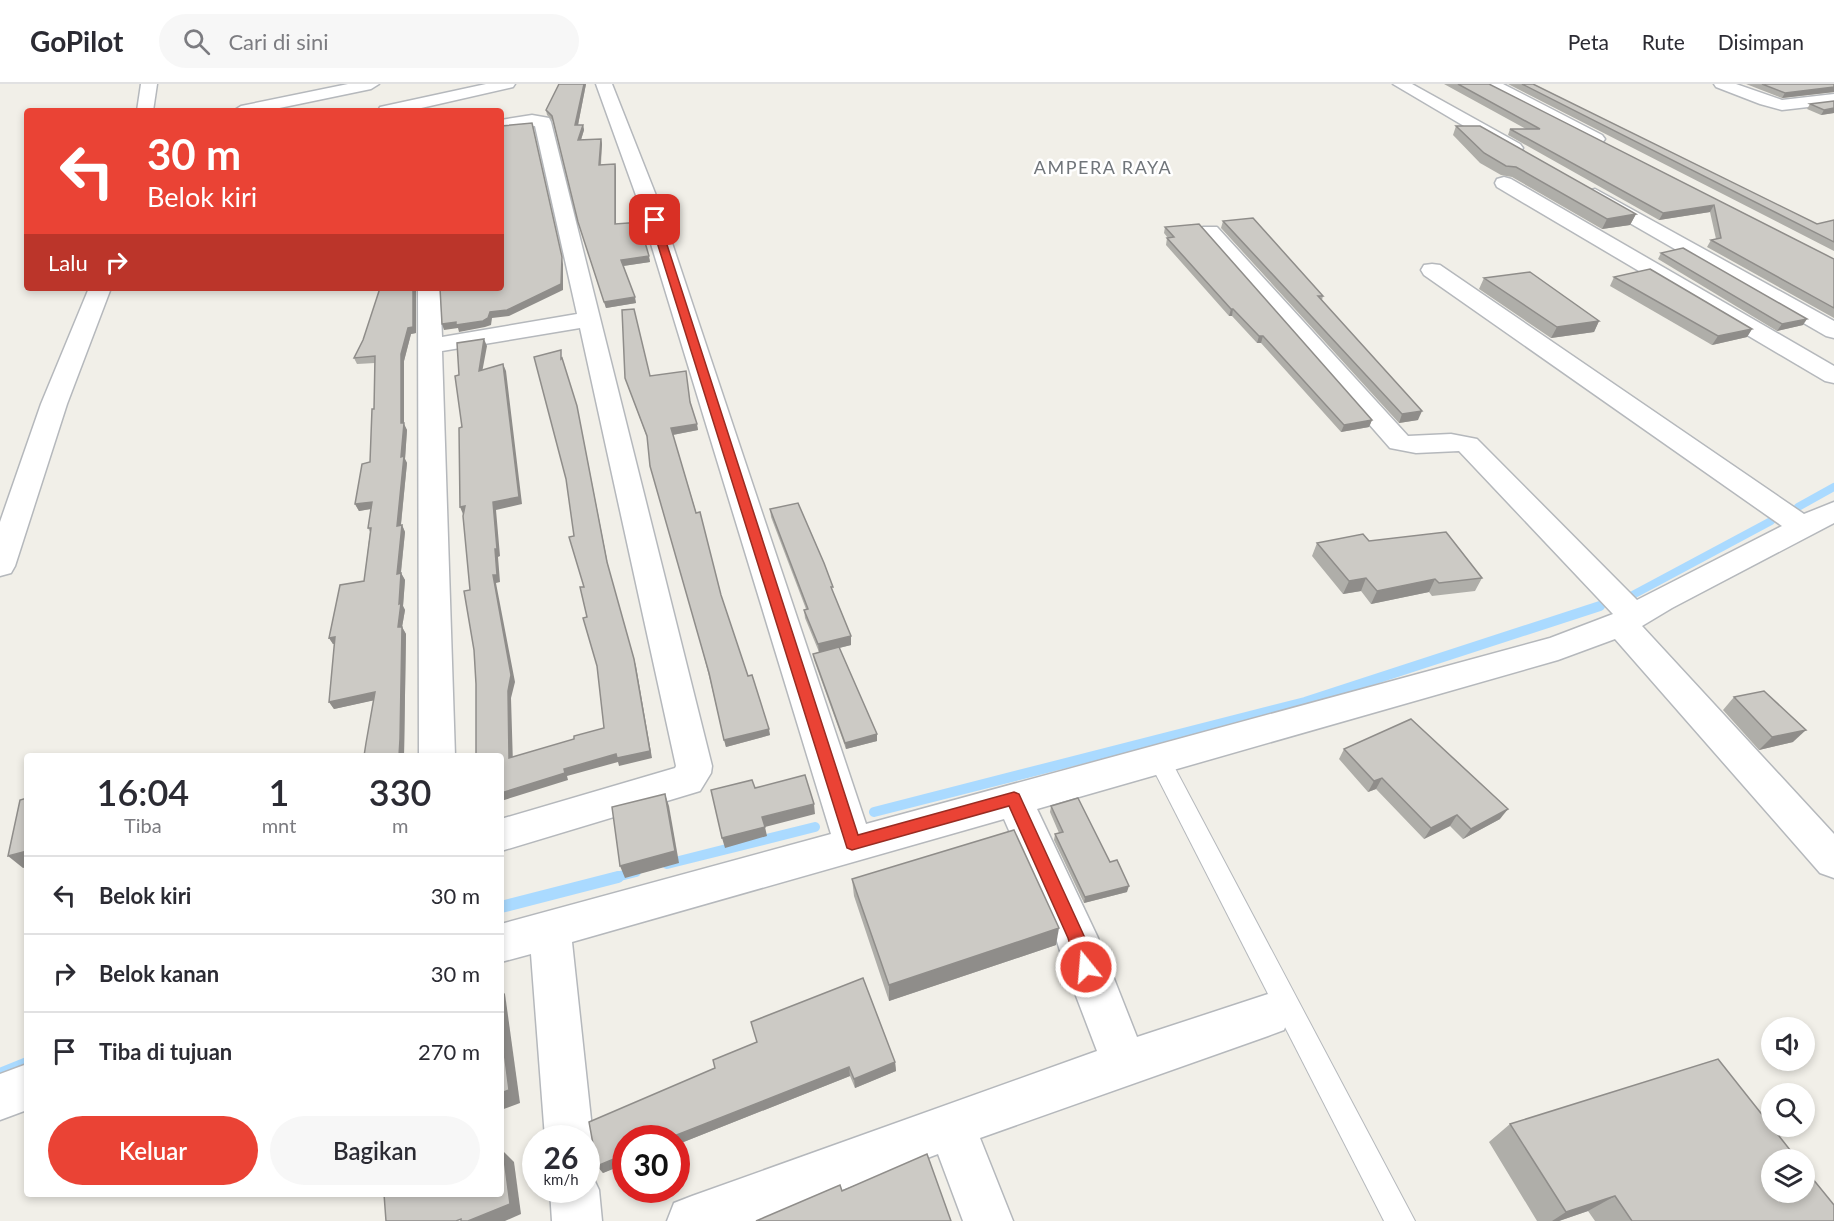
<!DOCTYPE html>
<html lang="id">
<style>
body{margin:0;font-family:Lato,sans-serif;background:#f7f7f7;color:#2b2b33;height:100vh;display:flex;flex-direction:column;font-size:22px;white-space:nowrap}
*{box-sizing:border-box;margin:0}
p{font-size:20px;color:#7c7c81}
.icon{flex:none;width:33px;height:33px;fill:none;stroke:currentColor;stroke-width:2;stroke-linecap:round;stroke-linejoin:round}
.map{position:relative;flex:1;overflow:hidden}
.drawer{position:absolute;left:24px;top:669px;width:480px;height:444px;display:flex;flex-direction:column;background:#fff;border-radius:6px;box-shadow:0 3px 9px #0003}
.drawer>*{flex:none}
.guide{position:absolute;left:24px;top:24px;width:480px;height:183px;border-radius:6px;box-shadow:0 3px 9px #0003;background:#ea4335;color:#fff;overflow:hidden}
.buttons{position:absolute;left:1761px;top:933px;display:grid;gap:12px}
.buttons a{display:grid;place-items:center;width:54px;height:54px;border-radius:50%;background:#fff;box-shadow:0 3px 9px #0003;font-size:30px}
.speed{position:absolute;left:522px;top:1041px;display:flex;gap:12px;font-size:30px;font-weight:700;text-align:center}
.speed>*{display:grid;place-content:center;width:78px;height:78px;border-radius:50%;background:#fff;box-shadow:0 3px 9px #0003;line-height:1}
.speed small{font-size:15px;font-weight:400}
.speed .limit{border:9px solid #d22;background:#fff;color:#111}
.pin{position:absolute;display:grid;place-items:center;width:51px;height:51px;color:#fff;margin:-26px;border-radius:12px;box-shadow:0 3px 9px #0006}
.me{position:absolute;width:66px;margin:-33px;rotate:343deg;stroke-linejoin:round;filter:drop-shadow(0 0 4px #0008)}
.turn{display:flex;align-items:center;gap:21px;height:126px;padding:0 24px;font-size:27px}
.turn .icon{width:78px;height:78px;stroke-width:2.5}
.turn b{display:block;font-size:42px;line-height:51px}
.then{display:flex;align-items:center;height:57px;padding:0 24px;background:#0003;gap:12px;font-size:22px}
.eta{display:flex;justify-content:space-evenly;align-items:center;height:102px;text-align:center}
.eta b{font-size:36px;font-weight:600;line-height:42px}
.primary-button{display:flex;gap:12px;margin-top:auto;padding:12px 24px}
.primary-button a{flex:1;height:69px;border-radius:36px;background:#ea4335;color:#fff;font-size:24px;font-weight:600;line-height:69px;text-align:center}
.primary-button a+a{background:#f7f7f7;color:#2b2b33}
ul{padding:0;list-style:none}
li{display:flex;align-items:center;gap:18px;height:78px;padding:0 24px;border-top:2px solid #e1e1e2}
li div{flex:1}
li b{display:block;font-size:22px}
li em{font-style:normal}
header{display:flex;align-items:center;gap:36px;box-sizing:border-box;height:84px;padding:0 30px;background:#fff;border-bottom:2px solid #e1e1e2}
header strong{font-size:28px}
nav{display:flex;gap:33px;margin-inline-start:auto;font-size:21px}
.search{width:420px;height:54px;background:#f7f7f7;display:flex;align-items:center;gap:15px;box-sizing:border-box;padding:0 21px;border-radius:33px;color:#7c7c81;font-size:22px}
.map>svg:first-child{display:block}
</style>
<header>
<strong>GoPilot</strong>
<div class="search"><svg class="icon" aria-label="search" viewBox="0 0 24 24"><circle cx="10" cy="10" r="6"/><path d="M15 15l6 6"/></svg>Cari di sini</div>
<nav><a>Peta</a><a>Rute</a><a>Disimpan</a></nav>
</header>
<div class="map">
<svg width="1834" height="1137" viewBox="0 0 1834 1137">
<rect width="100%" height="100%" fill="#f1efe8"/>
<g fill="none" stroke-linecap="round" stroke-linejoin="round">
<g stroke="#aadaff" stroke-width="8">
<path d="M1798,423L1834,403"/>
<path d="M1629,513L1771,437"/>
</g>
<g stroke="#aadaff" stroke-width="10">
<path d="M874,728L1305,618L1600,522"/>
<path d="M667,780L815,743"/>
<path d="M612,794L636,788"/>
</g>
<g stroke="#aadaff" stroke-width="12">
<path d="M501,823L618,793"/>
<path d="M0,990L27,979"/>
</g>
<g stroke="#b5b8bc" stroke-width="2">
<path id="service" d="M1159,666L1167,669L1415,1137H1384L1148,675L1151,669Z"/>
</g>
<g stroke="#b5b8bc" stroke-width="3">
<g id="minor">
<path d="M141,0H157L153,27H137Z"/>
<path d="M348,0H379L371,5L265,27H233L241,22Z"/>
<path d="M486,0H515L513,3L408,27H378L380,23Z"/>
<path d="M596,0H612L657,114L866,740L1550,554L1613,530L1459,367L1416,369L1390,364L1203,151L1200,147L1203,143H1217L1408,352L1451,350L1477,355L1637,516L1782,442L1424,191L1421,186L1424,181L1432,180L1440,181L1804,430L1834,418V439L1672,524L1642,542L1834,750V794L1820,789L1615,555L1558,576L1037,725L1098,854L1137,953L1268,910L1284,916L1290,931L1284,946L1268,952L980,1054L1013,1137H963L938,1070L759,1137H667L674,1119L692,1112L1097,967L1065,883L1056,854L1004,735L572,858L593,1054L586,1069V1054H545L531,870L501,878V840L831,750L637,114Z"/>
<path d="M1393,0H1412L1520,60L1523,64L1520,68H1508Z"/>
<path d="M1483,0H1503L1602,51L1605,55L1602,59H1590L1485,3Z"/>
<path d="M1714,0H1736L1782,16L1834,10V20L1782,26L1760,20L1716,3Z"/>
<path d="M532,31L549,34L551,38L712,682L711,689L700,707L501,767V735L675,684L676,682L580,244L442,267L455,672H419L418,204H440L442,253L577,230L535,42L501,46V36Z"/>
<path d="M1504,93L1511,95L1834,282V299L1825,297L1497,103L1495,99L1497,95Z"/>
<path d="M1595,105L1834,237V254L1826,252L1588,115L1585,111L1588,107Z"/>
<path d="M89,204H111L67,320L15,482L11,489L0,492V438L41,320Z"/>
<path d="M27,980V1026L0,1036V990Z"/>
<path d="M586,1086L591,1089L599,1106L602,1137H552L550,1106H586Z"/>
</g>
</g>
<use href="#service" fill="#fff" fill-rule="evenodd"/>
<use href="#minor" fill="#fff" fill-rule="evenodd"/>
</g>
<g fill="#afaea9">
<path d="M559,0H586L578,41H583L584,46L581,56L601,55L602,60L601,81L615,80L616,85V140L644,143L645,158L650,178L623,182L636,219L606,224L580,144L553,37L547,31L546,26Z"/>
<path d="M1444,0H1489L1834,175V234L1707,163L1711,156L1716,155L1710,128L1659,136L1508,51L1510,45H1526Z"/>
<path d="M1508,0H1533L1817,140L1834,136V167Z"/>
<path d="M1746,0H1834V8L1782,14Z"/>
<path d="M1834,17V29L1821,31L1807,25L1810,20Z"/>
<path d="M1456,42L1636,130L1630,141L1602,145L1512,93L1501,91L1480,79L1453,51Z"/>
<path d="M1223,137L1323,212L1322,216L1418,336L1399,339L1221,144Z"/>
<path d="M1165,143L1372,336L1369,343L1341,348L1261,259H1257L1232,232H1229L1166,161L1167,154H1168L1164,149Z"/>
<path d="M1661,169L1803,241L1777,247L1658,175Z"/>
<path d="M1614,193L1752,245L1747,253L1712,261L1610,202Z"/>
<path d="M1484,194L1599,237L1594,248L1551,254L1479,205Z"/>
<path d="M416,204V249L411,250L404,277V340L407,346L405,375L407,379L401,441H402L405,448L401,489L405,496L403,522L405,526L402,543L406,550L404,672H364L374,616L334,625L329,618L335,560H333L329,554L364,497L370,448L368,444L371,425L359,427L355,420L370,378L374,325L375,279L357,280L354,274L363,256Z"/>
<path d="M650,292L691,320L698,346L673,351L721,511L748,592L770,651L726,663L710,596L648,356L625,294Z"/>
<path d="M770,425L834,511L851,561L839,564L877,657L846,665L814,576L813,570L819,568L805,534L804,526L806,525L771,433Z"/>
<path d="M1369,457L1482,494L1475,507L1432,512L1429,508L1371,520L1361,507L1343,510L1312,472L1317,459Z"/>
<path d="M1734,613L1793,658L1759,666L1723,626Z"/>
<path d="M1344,665L1500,735L1463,755L1450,742L1424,755L1376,705L1368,708L1339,675Z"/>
<path d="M1051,722L1110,778L1127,808L1084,819L1054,756L1055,750L1059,749L1050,728Z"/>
<path d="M852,795L1056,861L889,917L854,812Z"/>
<path d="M895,978L896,987L855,1004L850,992L676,1061V1054L603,1089L597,1082L715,984Z"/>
<path d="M1510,1040L1834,1137H1595L1588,1127L1559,1137H1537L1489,1058Z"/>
</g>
<g fill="#8f8d8a">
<path d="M584,0H586L577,46L575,41Z"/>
<path d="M1834,3V8L1782,14L1785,9Z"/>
<path d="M1834,24V29L1821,31L1824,26Z"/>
<path d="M532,39L563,180V206L509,232L492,234L491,241L485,243L459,248L458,244L444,246L442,240Z"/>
<path d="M583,41L584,46L579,62L578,56Z"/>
<path d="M601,55L602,60L600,86L599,81Z"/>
<path d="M615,80L616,85V146L615,140Z"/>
<path d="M1714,121L1710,128L1659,136L1663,129Z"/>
<path d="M1636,130L1630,141L1602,145L1607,135Z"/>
<path d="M649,172L650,178L623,182L621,176Z"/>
<path d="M413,204H416V249L411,250L404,277V340L407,346L405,375L407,379L400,449L397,442L401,373V270Z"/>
<path d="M635,213L636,219L606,224L604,218Z"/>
<path d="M1231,225H1233L1232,232H1229Z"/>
<path d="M1807,235L1803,241L1777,247L1782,240Z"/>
<path d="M1599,237L1594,248L1551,254L1557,243Z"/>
<path d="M1752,245L1747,253L1712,261L1718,252Z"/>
<path d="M1259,252H1263L1261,259H1257Z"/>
<path d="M484,255L487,262L481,294L479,287Z"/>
<path d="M503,280L506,287L522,420L496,426L500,472L498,473L500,498L496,499L515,598L511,614L513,681L509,674L493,491V418Z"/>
<path d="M577,322L609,486L636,582L652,674L619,682L618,678L567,692L568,696L501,717V709L564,685L616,670L607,478Z"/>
<path d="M1422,327L1418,336L1399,339L1402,330Z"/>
<path d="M1372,336L1369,343L1341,348L1344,341Z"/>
<path d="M697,340L698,346L672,351L671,344Z"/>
<path d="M372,418L376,424L359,427L355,420Z"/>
<path d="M465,422L468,430H463L460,423Z"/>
<path d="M402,441L405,448L400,496L397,490Z"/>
<path d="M401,489L405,496L403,522L405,526L402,543L406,550L404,672H399L398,543Z"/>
<path d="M1366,494L1361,507L1343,510L1349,497Z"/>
<path d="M1435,495L1429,508L1371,520L1377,507Z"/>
<path d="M851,552V561L819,569L818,560Z"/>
<path d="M335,553L340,559L333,560L329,554Z"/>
<path d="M375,608L380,615L334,625L329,618Z"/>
<path d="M769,645L770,651L726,663L724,656Z"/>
<path d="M1806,646L1793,658L1759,666L1772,653Z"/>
<path d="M877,650V657L846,665L845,659Z"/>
<path d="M1382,694L1376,705L1368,708L1374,697Z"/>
<path d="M665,710L669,722L679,779L625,794L620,782Z"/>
<path d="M814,720L815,730L765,743L767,752L725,764L722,754L762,733Z"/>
<path d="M1508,725L1500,735L1463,755L1471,745Z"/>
<path d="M1457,731L1450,742L1424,755L1431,744Z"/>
<path d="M27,767V783L23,784L8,772Z"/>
<path d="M1129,802L1127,808L1084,819L1085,813Z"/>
<path d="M1059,844L1056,861L889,917V901Z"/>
<path d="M501,905L505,910L520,1019L501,1026Z"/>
<path d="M895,978L896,987L855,1004L854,995Z"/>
<path d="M849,983L850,992L676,1061V1054H669Z"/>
<path d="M503,1067L514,1078L521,1130L505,1137H468Z"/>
<path d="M626,1070V1080L603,1089L597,1082Z"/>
<path d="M1615,1112L1588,1127L1559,1137H1552L1566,1128Z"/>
</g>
<g fill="#cccac5" stroke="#8f8d8a" stroke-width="1.5">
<path d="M559,0H584L575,41H583L578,56L601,55L599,81L615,80V140L642,138L644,155L649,172L621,176L635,213L604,218L578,138L552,32L546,26Z"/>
<path d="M1458,0H1489L1834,175V224L1711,156L1721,154L1714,121L1663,129L1510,45H1540Z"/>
<path d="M1522,0H1533L1817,140L1834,136V158Z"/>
<path d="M1762,0H1834V3L1785,9Z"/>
<path d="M1834,17V24L1824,26L1810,20Z"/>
<path d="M532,39L562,173L561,200L507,226L490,228L488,234L483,237L456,241V238L442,240L440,204H501V42Z"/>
<path d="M1456,42H1480L1636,130L1607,135L1516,83L1506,82L1484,69Z"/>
<path d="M1253,134L1323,212H1318L1422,327L1402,330L1223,137Z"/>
<path d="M1199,140L1372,336L1344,341L1263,252H1259L1233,225H1231L1167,154L1174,153L1165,143Z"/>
<path d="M1683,164L1807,235L1782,240L1661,169Z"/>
<path d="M1650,185L1752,245L1718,252L1614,193Z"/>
<path d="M1530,188L1599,237L1557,243L1484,194Z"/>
<path d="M380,204H413V243L408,244L401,270V339H404L401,373L404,372L397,442L402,441L397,490L401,489L399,520L401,519L398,543H402L400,655L399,672H364L366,659L375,608L329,618L335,553L329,554L340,501L364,497L371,444H368L372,418L355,420L362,380L370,378L372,325H374L375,272L354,274L363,256Z"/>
<path d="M634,225L650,292L686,287L690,318L697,340L671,344L696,429L700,428L721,511L748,592L752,591L769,645L724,656L709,589L650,382L647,352L625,294L622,226Z"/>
<path d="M484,255L479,287L503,280L519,413L493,418L497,465H495L497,491H493L511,591L508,607L509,674L574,655V652L604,644L597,582L583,534L587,533L580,503H584L569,453L574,452L566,395L534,273L561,266V275L562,274L577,322L607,478L634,575L650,667L617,674L616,670L564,685L565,689L501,709V672H476V600L474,566L464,507L470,506L463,432L465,422L460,423L459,344L462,343L455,292L459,291L457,259Z"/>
<path d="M798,419L824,479L833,503H831L851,552L818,560L804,526L808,525L770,425Z"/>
<path d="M1446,448L1482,494L1439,499L1435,495L1377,507L1366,494L1349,497L1317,459L1363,450L1369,457Z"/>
<path d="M839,563L877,650L845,659L813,570Z"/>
<path d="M1764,607L1806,646L1772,653L1734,613Z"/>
<path d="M1411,635L1508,725L1471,745L1457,731L1431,744L1382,694L1374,697L1344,665Z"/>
<path d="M805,691L814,720L762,733L765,743L722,754L711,706L752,696L755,704Z"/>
<path d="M665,710L675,767L620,782L612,723Z"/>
<path d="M27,714V767L8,772L20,716Z"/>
<path d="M1078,714L1110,778L1117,776L1129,802L1085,813L1055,750L1063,748L1051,722Z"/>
<path d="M1014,746L1059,844L889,901L852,795Z"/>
<path d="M863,894L895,978L854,995L849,983L669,1054H626V1070L597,1082L589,1038L715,984L713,976L757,958L751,938Z"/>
<path d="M501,944L509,1006L501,1009Z"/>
<path d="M1718,975L1798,1076H1772V1108H1804V1084L1834,1121V1137H1632L1615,1112L1566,1128L1510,1040Z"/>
<path d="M501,1067H503L510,1120L468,1137H461V1135L456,1137H386L384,1110H501Z"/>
<path d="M927,1070L951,1137H756L840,1101L842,1107Z"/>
</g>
<path fill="#ea4335" stroke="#982c22" stroke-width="1.5" d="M655,134L659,136L858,751L1014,708L1019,710L1085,854L1095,883L1092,889L1086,892L1079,889L1068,854L1009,722L852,766L847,764L650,136Z"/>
<g text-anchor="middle" stroke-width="5" stroke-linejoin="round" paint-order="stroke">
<g font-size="18" letter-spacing="1.5" fill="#70757a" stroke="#fff">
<text x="1103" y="90">AMPERA RAYA</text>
</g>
</g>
</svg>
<div class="buttons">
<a><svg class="icon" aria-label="sound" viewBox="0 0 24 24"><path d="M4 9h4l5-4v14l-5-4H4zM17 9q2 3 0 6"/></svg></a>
<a><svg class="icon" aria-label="search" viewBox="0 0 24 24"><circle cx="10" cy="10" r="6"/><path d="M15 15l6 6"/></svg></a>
<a><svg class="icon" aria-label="layers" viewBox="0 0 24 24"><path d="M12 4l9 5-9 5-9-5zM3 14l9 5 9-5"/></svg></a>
</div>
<div class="speed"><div>26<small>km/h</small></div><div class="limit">30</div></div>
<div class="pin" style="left:655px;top:136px;background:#d93025"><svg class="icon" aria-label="arrive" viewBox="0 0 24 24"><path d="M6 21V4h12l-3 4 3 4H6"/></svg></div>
<svg class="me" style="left:1086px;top:883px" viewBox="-20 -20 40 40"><circle r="17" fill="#ea4335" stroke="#fff" stroke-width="3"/><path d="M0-11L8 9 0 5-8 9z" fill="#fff"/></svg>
<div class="guide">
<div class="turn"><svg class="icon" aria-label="left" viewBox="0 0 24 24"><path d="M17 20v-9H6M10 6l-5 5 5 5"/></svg><div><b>30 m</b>Belok kiri</div></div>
<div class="then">Lalu<svg class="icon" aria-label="right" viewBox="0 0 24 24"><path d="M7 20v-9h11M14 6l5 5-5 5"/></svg></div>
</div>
<section class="drawer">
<div class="eta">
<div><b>16:04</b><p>Tiba</p></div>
<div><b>1</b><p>mnt</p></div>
<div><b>330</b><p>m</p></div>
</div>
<ul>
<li><svg class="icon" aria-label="left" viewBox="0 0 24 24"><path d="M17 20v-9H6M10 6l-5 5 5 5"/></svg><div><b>Belok kiri</b></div><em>30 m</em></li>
<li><svg class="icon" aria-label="right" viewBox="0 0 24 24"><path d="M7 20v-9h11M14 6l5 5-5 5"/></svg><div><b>Belok kanan</b></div><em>30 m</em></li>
<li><svg class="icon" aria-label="arrive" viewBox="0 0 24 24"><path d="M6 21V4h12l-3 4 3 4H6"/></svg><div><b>Tiba di tujuan</b></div><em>270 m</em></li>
</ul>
<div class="primary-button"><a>Keluar</a><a>Bagikan</a></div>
</section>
</div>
